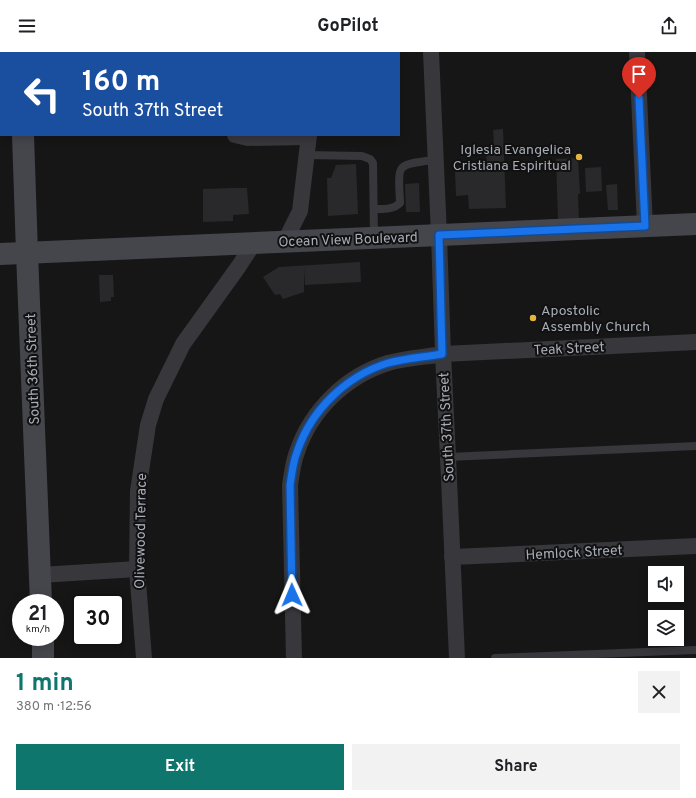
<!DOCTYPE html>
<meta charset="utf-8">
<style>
body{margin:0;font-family:Overpass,sans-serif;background:#f2f2f2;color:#202124;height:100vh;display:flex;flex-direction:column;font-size:15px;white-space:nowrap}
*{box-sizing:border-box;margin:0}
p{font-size:13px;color:#757577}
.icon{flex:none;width:22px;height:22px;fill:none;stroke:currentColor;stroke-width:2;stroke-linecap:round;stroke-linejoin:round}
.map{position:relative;height:606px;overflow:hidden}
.drawer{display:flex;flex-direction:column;background:#fff;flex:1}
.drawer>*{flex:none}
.banner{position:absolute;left:0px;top:0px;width:400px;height:84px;box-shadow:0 2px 10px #0003;background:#1a4fa0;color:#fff;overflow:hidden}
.fabs{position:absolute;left:648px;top:514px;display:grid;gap:8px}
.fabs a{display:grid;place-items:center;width:36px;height:36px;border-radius:0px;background:#fff;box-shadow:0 2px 10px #0003;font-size:20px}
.speed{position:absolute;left:12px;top:542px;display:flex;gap:8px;font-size:20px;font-weight:700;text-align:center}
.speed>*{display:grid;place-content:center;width:52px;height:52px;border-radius:50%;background:#fff;box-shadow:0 2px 10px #0003;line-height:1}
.speed small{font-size:10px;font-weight:400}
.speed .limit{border:2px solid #111;border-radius:6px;background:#fff;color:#111}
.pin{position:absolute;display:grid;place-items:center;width:34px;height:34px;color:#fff;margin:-41px -17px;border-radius:50% 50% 50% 0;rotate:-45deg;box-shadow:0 0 4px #0007}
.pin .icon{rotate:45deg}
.me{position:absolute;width:44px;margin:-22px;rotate:359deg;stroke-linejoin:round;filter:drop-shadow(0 0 3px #0008)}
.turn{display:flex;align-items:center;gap:14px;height:84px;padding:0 16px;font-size:18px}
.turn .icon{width:52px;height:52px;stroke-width:2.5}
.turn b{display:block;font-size:28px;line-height:34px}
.round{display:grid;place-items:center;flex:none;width:42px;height:42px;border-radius:0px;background:#f2f2f2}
.summary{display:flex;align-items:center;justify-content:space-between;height:68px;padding:0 16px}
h1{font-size:24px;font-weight:700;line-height:30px;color:#0f766e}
.action{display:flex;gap:8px;margin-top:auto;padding:8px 16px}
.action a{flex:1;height:46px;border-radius:0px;background:#0f766e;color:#fff;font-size:16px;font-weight:700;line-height:46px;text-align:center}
.action a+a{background:#f2f2f2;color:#202124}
header{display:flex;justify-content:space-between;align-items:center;height:52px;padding:0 16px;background:#fff;font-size:18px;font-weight:700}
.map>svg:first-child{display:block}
</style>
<header><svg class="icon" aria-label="menu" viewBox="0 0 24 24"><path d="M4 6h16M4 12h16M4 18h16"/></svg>GoPilot<svg class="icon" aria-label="share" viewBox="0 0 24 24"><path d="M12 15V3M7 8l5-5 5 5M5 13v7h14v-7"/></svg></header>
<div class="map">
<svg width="696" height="606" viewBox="0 0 696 606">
<rect width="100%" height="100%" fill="#161617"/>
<g fill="#29292b">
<path d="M503,77L506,156L469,157L468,143L456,144L455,120L487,118L486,94H494L493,78Z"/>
<path d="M578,106L580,142H578L579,168L558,169L556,107Z"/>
<path d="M356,112L358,162L328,164L327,126H331L336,113Z"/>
<path d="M601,115L602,139L586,140L585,116Z"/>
<path d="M419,131L420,160H406L405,132Z"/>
<path d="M617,132L618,158H608L606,133Z"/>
<path d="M231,136H247L249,162L233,163V169L203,170V137Z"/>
<path d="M360,210L361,230L305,233L304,216V240L283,247L280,242L275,243L263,225L279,215Z"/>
<path d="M99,223H113L114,245H111V249L100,250Z"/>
</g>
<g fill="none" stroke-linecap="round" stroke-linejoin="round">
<g stroke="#37373c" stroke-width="8">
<path d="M0,79H1"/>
<path d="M306,103L362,104L370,107L373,111L374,185"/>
<path d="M374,157C383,157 393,158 400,151C400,143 397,121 402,116C407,110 428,109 436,108"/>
<path d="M448,405L696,394"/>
<path d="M495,606L696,598"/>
</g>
<g stroke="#37373c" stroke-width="16">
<path d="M178,0V1"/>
<path d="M333,0V1"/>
<path d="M431,0L439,183L443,302L448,405L457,606"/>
<path d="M637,0L645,174"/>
<path d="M235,83L248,86L308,85"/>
<path d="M285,189L300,159L309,83"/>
<path d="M452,505L696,494"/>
<path d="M40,523L137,517"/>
<path d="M144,606L137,517L138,439L148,373L156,347L183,292L239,214L254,191"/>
<path d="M294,606L290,433C292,421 293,410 297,400C311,358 346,324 388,311C406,306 425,305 443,302L696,290"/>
</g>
<g stroke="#45464c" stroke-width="22">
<path d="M19,0V1"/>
<path d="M23,83L27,201L41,551"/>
<path d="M0,202L696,172"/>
<path d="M43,585V606"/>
</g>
</g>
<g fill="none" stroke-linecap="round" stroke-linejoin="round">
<g stroke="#114b97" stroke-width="10">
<path id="route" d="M292,543L290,433C292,421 293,410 297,400C311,358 346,324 388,311C406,306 425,305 442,302L439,183L645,174L639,46"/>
</g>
<use href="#route" stroke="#1a73e8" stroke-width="7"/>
</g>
<g fill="#e5b440" stroke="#111112" stroke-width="1.5">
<circle cx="579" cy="105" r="4"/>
<circle cx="533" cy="266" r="4"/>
</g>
<g text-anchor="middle" stroke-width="4" stroke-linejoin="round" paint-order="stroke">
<g font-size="14" fill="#a8acb6" stroke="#111112" text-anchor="end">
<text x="571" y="102">Iglesia Evangelica<tspan x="571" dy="16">Cristiana Espiritual</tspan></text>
<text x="541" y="263" text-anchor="start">Apostolic<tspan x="541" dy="16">Assembly Church</tspan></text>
</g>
<g font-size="14" fill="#a8acb6" stroke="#111112">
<text transform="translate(348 187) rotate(-2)" y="5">Ocean View Boulevard</text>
<text transform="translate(569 296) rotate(-3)" y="5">Teak Street</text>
<text transform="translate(32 317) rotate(-92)" y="5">South 36th Street</text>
<text transform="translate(446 375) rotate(-93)" y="5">South 37th Street</text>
<text transform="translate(140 479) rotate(-89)" y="5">Olivewood Terrace</text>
<text transform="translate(574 500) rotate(-3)" y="5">Hemlock Street</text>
</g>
</g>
</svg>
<div class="fabs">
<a><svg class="icon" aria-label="sound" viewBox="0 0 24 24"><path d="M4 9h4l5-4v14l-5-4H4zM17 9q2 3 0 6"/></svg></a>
<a><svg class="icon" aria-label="layers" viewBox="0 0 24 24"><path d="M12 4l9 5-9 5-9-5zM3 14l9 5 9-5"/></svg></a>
</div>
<div class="speed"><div>21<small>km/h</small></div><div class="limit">30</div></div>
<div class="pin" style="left:639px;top:46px;background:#d93025"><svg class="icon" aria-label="arrive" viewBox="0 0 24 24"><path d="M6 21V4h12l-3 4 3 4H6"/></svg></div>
<svg class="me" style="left:292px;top:543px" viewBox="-20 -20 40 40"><path d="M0-17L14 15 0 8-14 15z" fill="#1a73e8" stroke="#fff" stroke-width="4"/></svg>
<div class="banner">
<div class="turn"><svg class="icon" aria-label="left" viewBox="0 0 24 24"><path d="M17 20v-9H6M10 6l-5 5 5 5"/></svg><div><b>160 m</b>South 37th Street</div></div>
</div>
</div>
<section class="drawer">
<div class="summary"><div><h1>1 min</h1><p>380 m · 12:56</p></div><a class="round"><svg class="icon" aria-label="close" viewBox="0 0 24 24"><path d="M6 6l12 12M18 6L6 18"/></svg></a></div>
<div class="action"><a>Exit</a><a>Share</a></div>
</section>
